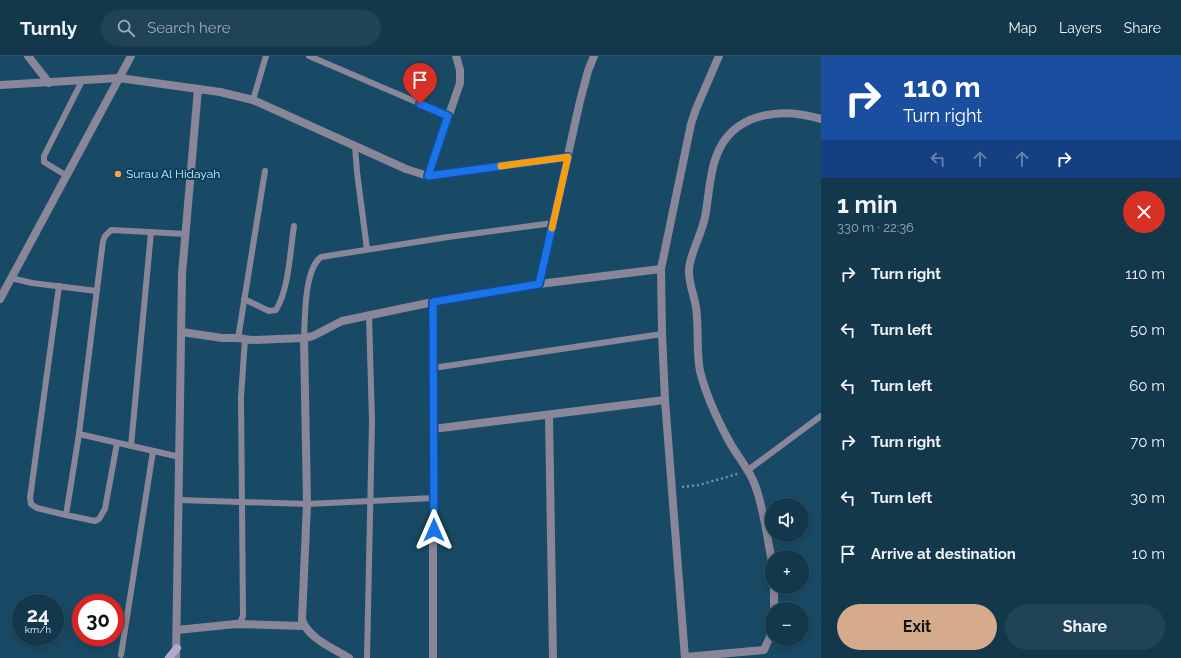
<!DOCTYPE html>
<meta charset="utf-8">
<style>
body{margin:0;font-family:Raleway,sans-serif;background:#204356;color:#f1f3f6;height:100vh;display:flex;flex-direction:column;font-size:15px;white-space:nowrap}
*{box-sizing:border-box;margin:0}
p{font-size:13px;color:#9dacb5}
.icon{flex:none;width:22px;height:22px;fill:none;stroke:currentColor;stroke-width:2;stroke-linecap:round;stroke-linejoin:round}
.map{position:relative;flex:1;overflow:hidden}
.panel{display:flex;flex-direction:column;background:#13384c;width:360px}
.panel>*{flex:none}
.hud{background:#1a4fa0;color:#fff;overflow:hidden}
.tools{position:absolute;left:765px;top:442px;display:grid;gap:8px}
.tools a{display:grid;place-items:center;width:44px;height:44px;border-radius:50%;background:#13384c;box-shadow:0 2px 10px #0003,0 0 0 1px #325264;font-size:20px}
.speed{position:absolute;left:12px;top:538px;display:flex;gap:8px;font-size:20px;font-weight:700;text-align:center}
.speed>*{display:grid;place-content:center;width:52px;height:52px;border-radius:50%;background:#13384c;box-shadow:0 2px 10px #0003,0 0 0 1px #325264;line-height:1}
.speed small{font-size:10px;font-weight:400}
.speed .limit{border:6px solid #d22;background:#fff;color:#111}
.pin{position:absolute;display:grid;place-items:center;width:34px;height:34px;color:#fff;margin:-41px -17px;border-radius:50% 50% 50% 0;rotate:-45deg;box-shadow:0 0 4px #0007}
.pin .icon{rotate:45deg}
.me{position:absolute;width:44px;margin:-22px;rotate:0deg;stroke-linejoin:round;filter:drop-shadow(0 0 3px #0008)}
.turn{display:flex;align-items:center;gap:14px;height:84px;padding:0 16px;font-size:18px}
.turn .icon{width:52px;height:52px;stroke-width:2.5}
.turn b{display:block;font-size:28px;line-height:34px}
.lanes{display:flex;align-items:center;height:38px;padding:0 16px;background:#0003;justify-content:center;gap:20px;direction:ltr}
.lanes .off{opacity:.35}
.round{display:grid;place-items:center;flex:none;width:42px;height:42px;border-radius:21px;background:#204356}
.overview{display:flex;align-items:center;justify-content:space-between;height:68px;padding:0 16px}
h1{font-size:24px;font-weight:700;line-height:30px}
.primary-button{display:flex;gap:8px;margin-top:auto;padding:8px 16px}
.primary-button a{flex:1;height:46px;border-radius:24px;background:#d6ab8b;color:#111;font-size:16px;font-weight:700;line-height:46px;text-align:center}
.primary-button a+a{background:#204356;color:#f1f3f6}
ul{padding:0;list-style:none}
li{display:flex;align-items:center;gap:12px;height:56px;padding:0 16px}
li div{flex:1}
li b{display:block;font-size:15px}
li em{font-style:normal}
header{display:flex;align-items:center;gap:24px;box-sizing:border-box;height:56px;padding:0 20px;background:#13384c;border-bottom:1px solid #325264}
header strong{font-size:19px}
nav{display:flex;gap:22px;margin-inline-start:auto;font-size:14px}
.search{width:280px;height:36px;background:#204356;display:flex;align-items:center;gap:10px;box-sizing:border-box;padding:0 14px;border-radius:22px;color:#9dacb5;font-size:15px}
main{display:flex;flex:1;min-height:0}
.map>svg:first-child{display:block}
</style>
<header>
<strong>Turnly</strong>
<div class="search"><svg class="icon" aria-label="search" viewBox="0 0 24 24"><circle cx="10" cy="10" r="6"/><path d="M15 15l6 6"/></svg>Search here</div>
<nav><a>Map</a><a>Layers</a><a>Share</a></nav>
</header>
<main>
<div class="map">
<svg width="821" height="602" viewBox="0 0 821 602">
<rect width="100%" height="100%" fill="#194a65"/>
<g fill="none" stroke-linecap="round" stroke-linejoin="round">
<path stroke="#7096ad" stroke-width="2.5" stroke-dasharray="2 3" stroke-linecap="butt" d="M682,431L699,429L737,418"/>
<g stroke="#8a869a" stroke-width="6">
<path d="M309,0L449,60"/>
<path d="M253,44L266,0"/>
<path d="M355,90L357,116L367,193"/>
<path d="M67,120L44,106V100L82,25"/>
<path d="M11,222L32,227L97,235"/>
<path d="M59,230L30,442L31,448L37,452L66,459"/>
<path d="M244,243L269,255L276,254C289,233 290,195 294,170"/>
<path d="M304,282C305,262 304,214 321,201L448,181L553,167"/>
<path d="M238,283L265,115"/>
<path d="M433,312L662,278"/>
<path d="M79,378L180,401"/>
<path d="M117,387L105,453L99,463L95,465L66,459L79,378L103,185L105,180L111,174L186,178"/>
<path d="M131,390L151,176"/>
<path d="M748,414L821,360"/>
<path d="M179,444L307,448L434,442"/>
<path d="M236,568L240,567L243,560L241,341L245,283"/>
<path d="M121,599L153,395"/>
<path d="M367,602L372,365L369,260"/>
</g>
<g stroke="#8a869a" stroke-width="8">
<path d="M28,0L49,27"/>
<path d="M0,29L119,22L220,36L253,44L406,113L428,120L568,101"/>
<path d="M428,120L460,27V14L456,0"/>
<path d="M539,228L580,45L588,15L594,0"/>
<path d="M433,246V602"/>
<path d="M182,276L222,282H238L251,284L304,282L313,280L342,265L433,246L539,228L661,213"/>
<path d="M304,282L307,448L302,564C309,583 333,592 349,602"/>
<path d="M549,359L553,602"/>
<path d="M433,373L665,344"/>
<path d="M772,506C767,481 764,453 755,429C749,413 737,400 729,385C717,363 706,339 700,315C696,294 699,272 696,251C694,239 688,225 689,213C690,198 702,177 705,161C709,141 709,120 716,101C732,56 781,51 821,63"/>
<path d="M774,531V553"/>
<path d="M177,574L236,568L304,570"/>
<path d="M685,601L764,594L772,576"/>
<path d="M176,602L182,218L198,33"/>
<path d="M685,602L665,344L662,278L661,213L691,68L696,53L719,0"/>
</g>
<path stroke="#8a869a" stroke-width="8" d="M0,243L131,0"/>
<path stroke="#b1a9ca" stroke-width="8" d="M169,602L177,592"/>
</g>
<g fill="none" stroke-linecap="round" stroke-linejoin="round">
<g stroke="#114b97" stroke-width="10">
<path id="route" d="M420,48L448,60L428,120L568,101L539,228L433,246L434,474"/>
</g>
<use href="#route" stroke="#1a73e8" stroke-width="7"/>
<path stroke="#f59e0b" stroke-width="7" d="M501,110L568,101L552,172"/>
</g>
<circle fill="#fc9d54" stroke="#0b405a" stroke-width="1.5" cx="118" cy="118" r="4"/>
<g text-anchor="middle" stroke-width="4" stroke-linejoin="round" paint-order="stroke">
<g font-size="12" fill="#d5eeff" stroke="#0b405a" text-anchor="start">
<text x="126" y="122">Surau Al Hidayah</text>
</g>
</g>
</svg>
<div class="tools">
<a><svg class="icon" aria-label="sound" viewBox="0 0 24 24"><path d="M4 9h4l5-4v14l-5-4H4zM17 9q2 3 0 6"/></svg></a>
<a>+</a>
<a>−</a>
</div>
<div class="speed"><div>24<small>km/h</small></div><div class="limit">30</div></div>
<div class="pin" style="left:420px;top:48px;background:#d93025"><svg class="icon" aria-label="arrive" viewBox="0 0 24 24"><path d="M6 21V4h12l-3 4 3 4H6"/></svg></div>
<svg class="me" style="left:434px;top:474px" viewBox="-20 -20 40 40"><path d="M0-17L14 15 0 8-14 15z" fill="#1a73e8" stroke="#fff" stroke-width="4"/></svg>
</div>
<section class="panel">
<div class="hud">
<div class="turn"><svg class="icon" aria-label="right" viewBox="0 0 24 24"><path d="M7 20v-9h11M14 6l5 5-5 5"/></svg><div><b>110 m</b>Turn right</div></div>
<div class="lanes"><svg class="icon off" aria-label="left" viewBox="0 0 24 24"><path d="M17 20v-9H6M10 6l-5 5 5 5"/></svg><svg class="icon off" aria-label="ahead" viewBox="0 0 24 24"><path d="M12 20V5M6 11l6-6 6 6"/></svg><svg class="icon off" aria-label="ahead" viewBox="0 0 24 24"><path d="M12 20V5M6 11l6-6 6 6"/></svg><svg class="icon" aria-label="right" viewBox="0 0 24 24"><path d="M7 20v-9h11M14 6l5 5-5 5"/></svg></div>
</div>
<div class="overview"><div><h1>1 min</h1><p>330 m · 22:36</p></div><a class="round" style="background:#d93025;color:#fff"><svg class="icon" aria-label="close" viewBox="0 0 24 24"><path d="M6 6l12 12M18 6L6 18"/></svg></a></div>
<ul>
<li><svg class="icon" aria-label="right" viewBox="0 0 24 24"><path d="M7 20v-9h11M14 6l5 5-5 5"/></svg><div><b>Turn right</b></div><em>110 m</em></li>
<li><svg class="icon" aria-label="left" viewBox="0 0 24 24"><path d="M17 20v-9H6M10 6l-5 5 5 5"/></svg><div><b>Turn left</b></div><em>50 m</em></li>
<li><svg class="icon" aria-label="left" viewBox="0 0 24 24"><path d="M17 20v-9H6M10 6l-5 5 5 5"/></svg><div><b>Turn left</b></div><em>60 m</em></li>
<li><svg class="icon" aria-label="right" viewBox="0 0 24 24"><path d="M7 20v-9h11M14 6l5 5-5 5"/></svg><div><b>Turn right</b></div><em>70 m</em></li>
<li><svg class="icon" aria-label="left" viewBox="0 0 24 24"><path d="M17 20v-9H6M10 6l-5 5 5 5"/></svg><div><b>Turn left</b></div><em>30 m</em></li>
<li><svg class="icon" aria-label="arrive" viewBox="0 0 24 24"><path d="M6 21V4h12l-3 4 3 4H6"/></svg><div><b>Arrive at destination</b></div><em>10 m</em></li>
</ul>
<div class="primary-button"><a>Exit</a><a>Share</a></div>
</section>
</main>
